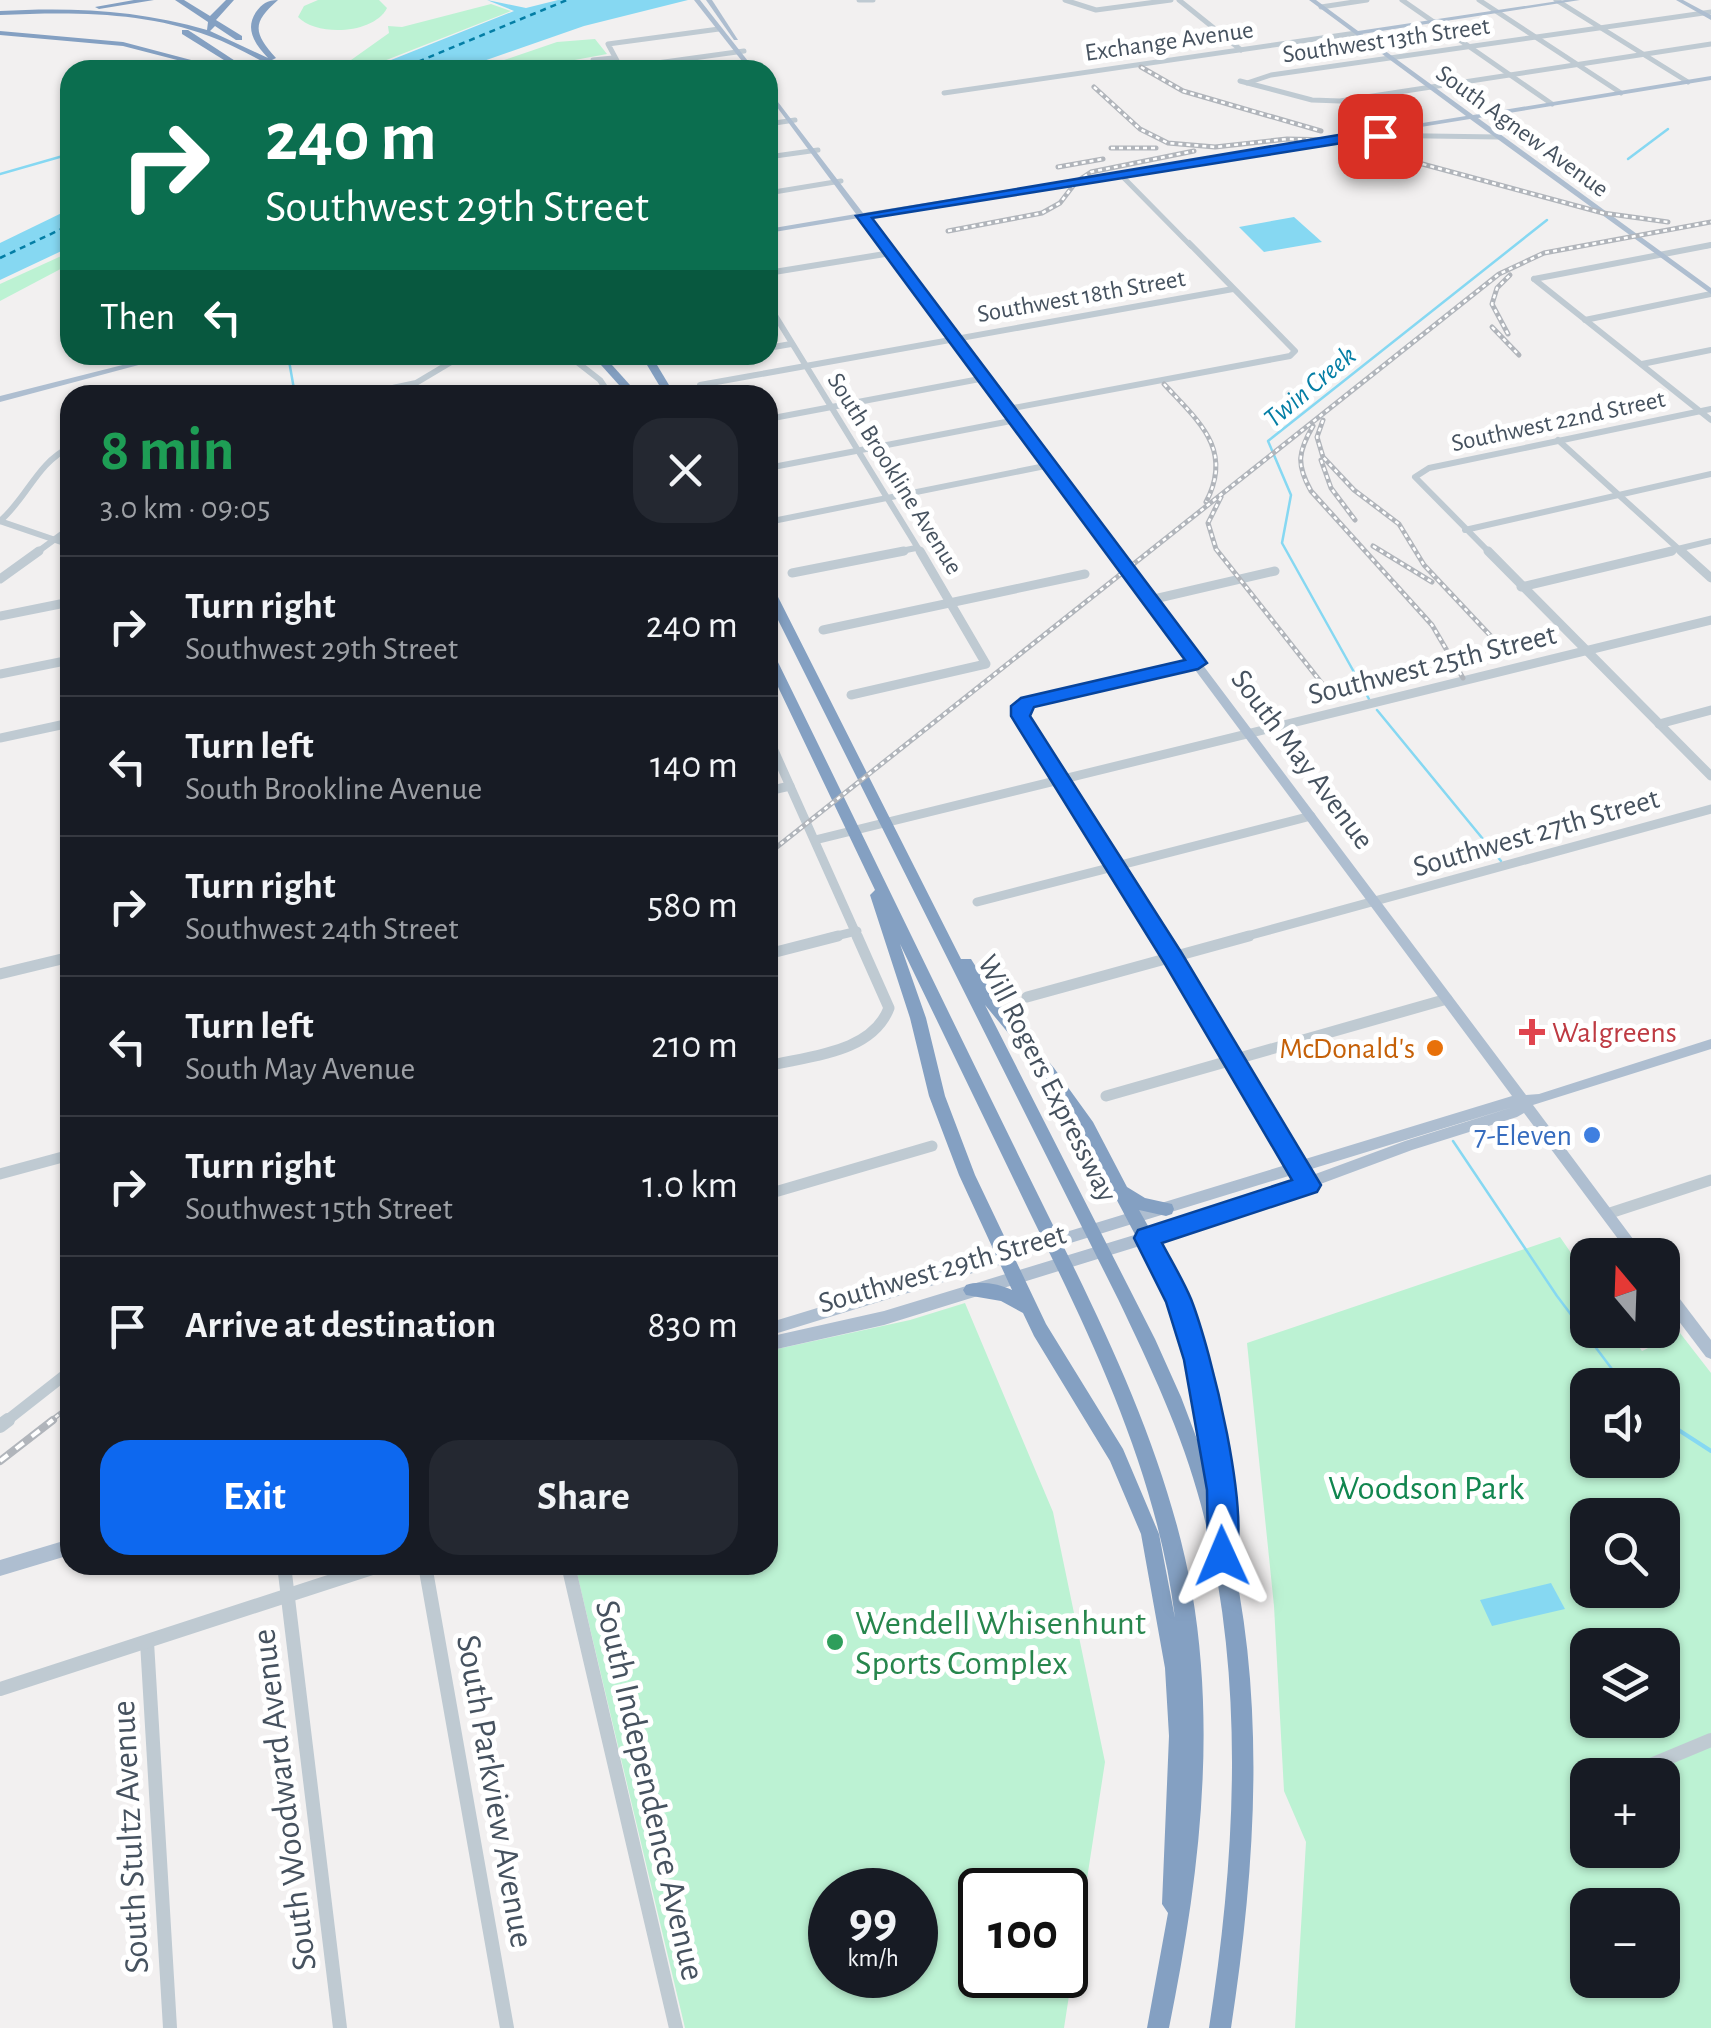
<!DOCTYPE html>
<meta charset="utf-8">
<style>
body{margin:0;font-family:"Alegreya Sans",sans-serif;background:#242831;color:#f1f3f6;height:100vh;display:flex;flex-direction:column;font-size:38px;white-space:nowrap}
*{box-sizing:border-box;margin:0}
p{font-size:32px;color:#9ea1a6}
.icon{flex:none;width:55px;height:55px;fill:none;stroke:currentColor;stroke-width:2;stroke-linecap:round;stroke-linejoin:round}
.map{position:relative;flex:1;overflow:hidden}
.side{position:absolute;left:60px;top:385px;width:718px;height:1190px;display:flex;flex-direction:column;background:#171b24;border-radius:30px;box-shadow:0 2px 8px #0004}
.side>*{flex:none}
.hud{position:absolute;left:60px;top:60px;width:718px;height:305px;border-radius:30px;box-shadow:0 2px 8px #0004;background:#0b6e4f;color:#fff;overflow:hidden}
.needle{width:65px;rotate:341deg}
.fabs{position:absolute;left:1570px;top:1238px;display:grid;gap:20px}
.fabs a{display:grid;place-items:center;width:110px;height:110px;border-radius:20px;background:#171b24;box-shadow:0 2px 8px #0004;font-size:50px}
.speed{position:absolute;left:808px;top:1868px;display:flex;gap:20px;font-size:50px;font-weight:700;text-align:center}
.speed>*{display:grid;place-content:center;width:130px;height:130px;border-radius:50%;background:#171b24;box-shadow:0 2px 8px #0004;line-height:1}
.speed small{font-size:25px;font-weight:400}
.speed .limit{border:5px solid #111;border-radius:15px;background:#fff;color:#111}
.pin{position:absolute;display:grid;place-items:center;width:85px;height:85px;color:#fff;margin:-42px;border-radius:20px;box-shadow:0 5px 15px #0006}
.me{position:absolute;width:110px;margin:-55px;rotate:359deg;stroke-linejoin:round;filter:drop-shadow(0 0 8px #0008)}
.turn{display:flex;align-items:center;gap:35px;height:210px;padding:0 40px;font-size:45px}
.turn .icon{width:130px;height:130px;stroke-width:2.5}
.turn b{display:block;font-size:70px;line-height:85px}
.then{display:flex;align-items:center;height:95px;padding:0 40px;background:#0003;gap:20px;font-size:38px}
.round{display:grid;place-items:center;flex:none;width:105px;height:105px;border-radius:30px;background:#242831}
.summary{display:flex;align-items:center;justify-content:space-between;height:170px;padding:0 40px}
h1{font-size:60px;font-weight:700;line-height:75px;color:#1e9e55}
.primary-button{display:flex;gap:20px;margin-top:auto;padding:20px 40px}
.primary-button a{flex:1;height:115px;border-radius:30px;background:#0d68ef;color:#fff;font-size:40px;font-weight:700;line-height:115px;text-align:center}
.primary-button a+a{background:#242831;color:#f1f3f6}
ul{padding:0;list-style:none}
li{display:flex;align-items:center;gap:30px;height:140px;padding:0 40px;border-top:2px solid #363941}
li div{flex:1}
li b{display:block;font-size:38px}
li em{font-style:normal}
.map>svg:first-child{display:block}
</style>
<div class="map">
<svg width="1711" height="2028" viewBox="0 0 1711 2028">
<rect width="100%" height="100%" fill="#f2f0f0"/>
<g fill="#bcf2d3" fill-rule="evenodd">
<path d="M318,0H379L387,8C374,34 317,37 298,17L304,6Z"/>
<path d="M491,4L511,11L361,70H337L389,33L388,26L402,27Z"/>
<path d="M595,39L607,54L521,70H475L557,42Z"/>
<path d="M70,252V264L0,301V284Z"/>
<path d="M1560,1237L1587,1276L1588,1330H1627L1642,1351L1680,1333L1711,1373V2028H1295L1306,1842L1284,1791L1274,1606L1247,1343ZM1588,1385H1662V1460H1588ZM1588,1515H1662V1590H1588ZM1588,1645H1662V1720H1588ZM1588,1775H1662V1850H1588ZM1588,1905H1662V1980H1588Z"/>
<path d="M965,1303L1053,1512L1105,1762L1064,2028H685L575,1565H768V1351L910,1320ZM830,1890H915V1975H830ZM980,1890H1065V1975H980Z"/>
</g>
<g fill="#86d8f2">
<path d="M487,0L526,8L558,0H688L584,26L458,70H366L514,11Z"/>
<path d="M70,209V247L0,280V243Z"/>
<path d="M1294,217L1322,242L1264,252L1239,227Z"/>
<path d="M1551,1583L1565,1609L1492,1626L1480,1600Z"/>
</g>
<g fill="none" stroke-linecap="round" stroke-linejoin="round">
<g stroke="#86d8f2" stroke-width="2.5">
<path d="M1628,159L1668,129"/>
<path d="M0,174L70,154"/>
<path d="M288,355L295,395"/>
<path d="M1369,699L1282,543L1291,495L1268,441L1547,220"/>
<path d="M1377,710L1501,861"/>
<path d="M1453,1141L1557,1296L1624,1385"/>
<path d="M1662,1419L1667,1422"/>
</g>
<path stroke="#86d8f2" stroke-width="4" d="M1663,1420L1711,1451"/>
<g stroke="#047ea5" stroke-width="2.5" stroke-dasharray="6 5" stroke-linecap="butt">
<path d="M398,70L567,0"/>
<path d="M0,258L70,225"/>
</g>
<g stroke="#bfcad2" stroke-width="5">
<path d="M859,0H873"/>
<path d="M1065,0L1096,10L1171,0"/>
<path d="M1179,0L1241,50"/>
<path d="M1402,0L1552,104"/>
<path d="M1479,0L1621,93"/>
<path d="M1556,0L1688,82"/>
<path d="M1321,7L1367,0"/>
<path d="M593,60L613,58"/>
<path d="M621,68L744,51"/>
<path d="M622,70L608,44L719,29"/>
<path d="M721,70L755,65"/>
<path d="M1240,81L1312,100L1340,101L1711,44"/>
<path d="M1247,83L1271,75L1711,12"/>
<path d="M768,93L774,92"/>
<path d="M944,93L1356,33"/>
<path d="M768,124L795,120"/>
<path d="M1362,135L1498,137"/>
<path d="M768,157L818,150"/>
<path d="M1120,174L1191,246"/>
<path d="M768,193L841,181"/>
<path d="M1706,246L1711,245"/>
</g>
<g stroke="#bfcad2" stroke-width="6">
<path d="M768,273L891,253"/>
<path d="M1534,279L1711,420"/>
<path d="M1534,279L1711,245"/>
<path d="M768,304L921,553"/>
<path d="M1585,320L1711,294"/>
<path d="M768,348L791,344"/>
<path d="M568,355L600,380L610,395"/>
<path d="M686,362L726,355"/>
<path d="M1642,364L1711,350"/>
<path d="M700,385L1233,289"/>
<path d="M360,395L416,383L463,355"/>
<path d="M1008,409L1290,356L1295,351L1189,243"/>
<path d="M768,419L985,378"/>
<path d="M1558,440L1683,553"/>
<path d="M768,468L1016,420"/>
<path d="M0,521C28,497 36,464 70,447"/>
<path d="M0,521L70,545"/>
<path d="M768,522L1050,465"/>
<path d="M1465,530L1711,474"/>
<path d="M36,553L70,528"/>
<path d="M891,553L916,548"/>
<path d="M1490,553L1415,477L1429,468L1711,409"/>
<path d="M1661,553L1711,541"/>
</g>
<g stroke="#bfcad2" stroke-width="9">
<path d="M1488,551L1711,776"/>
<path d="M1681,551L1711,578"/>
<path d="M792,573L904,551"/>
<path d="M0,579L39,551"/>
<path d="M1521,587L1672,551"/>
<path d="M1150,600L1275,571"/>
<path d="M0,616L70,602"/>
<path d="M823,630L1085,574"/>
<path d="M0,674L70,660"/>
<path d="M851,695L986,664L920,551"/>
<path d="M1659,724L1711,710"/>
<path d="M768,737L858,938"/>
<path d="M0,738L70,723"/>
<path d="M768,791L790,786"/>
<path d="M815,840L1711,620"/>
<path d="M977,902L1311,816"/>
<path d="M828,938L857,931"/>
<path d="M1161,938L1020,716V706L1197,663"/>
<path d="M1240,938L1711,809"/>
</g>
<g stroke="#bfcad2" stroke-width="11">
<path d="M1159,936L1308,1185"/>
<path d="M768,954L838,936"/>
<path d="M0,974L70,957"/>
<path d="M1027,997L1249,936"/>
<path d="M768,1066C809,1056 872,1053 889,1008L857,936"/>
<path d="M1106,1096L1447,999"/>
<path d="M0,1174L70,1155"/>
<path d="M768,1194L932,1146"/>
<path d="M1607,1214L1711,1180"/>
<path d="M5,1422L70,1371"/>
</g>
<g stroke="#bfcad2" stroke-width="14">
<path d="M0,1426L8,1420"/>
<path d="M284,1565L340,2028"/>
<path d="M425,1565L507,2028"/>
<path d="M568,1565L676,2028"/>
<path d="M147,1642L170,2028"/>
<path d="M0,1689L381,1565"/>
<path d="M1627,1775L1711,1740"/>
</g>
<g fill="#aebed0" fill-rule="evenodd">
<path d="M694,0H700L755,70H749Z"/>
<path d="M706,0H712L738,40H734Z"/>
<path d="M1309,0H1316L1358,31L1565,0H1580L1362,34L1473,115L1711,76V80L1478,118L1711,288V294L1470,119L866,217L1526,1095L1539,1094L1711,1039V1049L1533,1105L1645,1255H1630L1524,1113L1517,1117L1412,1150L1224,1220L884,1325L768,1351V1337L884,1311L1223,1208L1405,1141L1513,1107L768,1336V1323L1512,1096L859,218L768,233V229L856,214L768,95V89L863,213L1466,116Z"/>
<path d="M1676,0H1683L1711,15V20Z"/>
<path d="M162,355H176L0,402V396Z"/>
<path d="M1662,1281L1667,1282L1711,1340V1359L1706,1357L1662,1299Z"/>
<path d="M70,1539V1555L0,1576V1560Z"/>
</g>
<g fill="#84a0c2" fill-rule="evenodd">
<path d="M134,0H154L99,9L95,7Z"/>
<path d="M175,0H184L210,16L226,0H234L216,20L242,36V40H236L215,26L210,31L268,58C256,45 244,30 256,12C262,4 267,0 278,0C252,23 253,32 276,58L272,60L290,70H280C256,59 234,45 209,36C143,11 70,12 0,15V11C71,7 139,10 207,30L208,22Z"/>
<path d="M182,30H188L249,70H240L182,34Z"/>
<path d="M0,31L123,42L229,70H216L123,46L0,35Z"/>
<path d="M592,355H603L639,395H628Z"/>
<path d="M641,355H651L675,395H665Z"/>
<path d="M768,585L774,589L961,959H971L1000,1005L1054,1068L1093,1122L1127,1187L1145,1198L1172,1204L1174,1209L1172,1214L1166,1216L1139,1210C1155,1239 1175,1269 1186,1300C1201,1338 1247,1504 1227,1534C1267,1696 1256,1865 1231,2028H1209C1236,1855 1246,1676 1201,1505C1182,1433 1150,1366 1118,1299L768,600ZM985,1005L1044,1076L1081,1132L1170,1301L1199,1403L1209,1471L1181,1397L1155,1339Z"/>
<path d="M768,650L774,654C854,817 933,981 1013,1144C1083,1288 1163,1432 1192,1592C1217,1738 1198,1885 1169,2028H1147L1168,1913L1162,1904L1169,1736L1165,1668L1141,1534L1110,1461L1034,1336L1023,1313L1001,1301L966,1295L963,1290L966,1285C979,1280 1000,1284 1012,1290L959,1175L929,1096L910,1018L870,895L875,890L768,666ZM900,944C943,1033 986,1122 1029,1211C1093,1341 1157,1473 1175,1618L1159,1534L1123,1449L1046,1324L975,1175L945,1096L926,1018Z"/>
</g>
<g stroke="#b1b5bb" stroke-width="5">
<g id="rail-far1">
<path d="M1141,67L1183,91L1321,131"/>
<path d="M1094,87L1140,129L1168,143L1215,147L1287,139L1334,140L1603,213L1668,222"/>
<path d="M1111,148H1156"/>
<path d="M1058,167L1103,159"/>
<path d="M948,231L1042,213L1060,203L1076,182L1091,172L1194,151"/>
<path d="M1492,327L1519,355"/>
<path d="M1508,334L1492,304L1497,288L1510,275"/>
<path d="M1164,384C1198,421 1234,449 1206,502"/>
<path d="M1323,420L1317,437L1323,457L1354,490L1399,524L1424,565L1503,649"/>
<path d="M1313,426C1298,452 1296,464 1311,491L1432,625L1463,678"/>
<path d="M1321,460L1331,488L1355,520"/>
<path d="M1221,497L1208,523L1216,549L1335,700"/>
<path d="M1373,546L1432,582"/>
<path d="M768,854L1499,274L1544,253L1711,222"/>
<path d="M49,1422L70,1406"/>
</g>
</g>
<g stroke="#b1b5bb" stroke-width="8">
<path id="rail" d="M0,1461L53,1420"/>
</g>
<use href="#rail-far1" stroke="#fff" stroke-width="2.5" stroke-dasharray="4" stroke-linecap="butt"/>
<use href="#rail" stroke="#fff" stroke-width="4" stroke-dasharray="10" stroke-linecap="butt"/>
</g>
<path fill="#0d68ef" stroke="#08449b" stroke-width="2.5" d="M1362,131L1386,136L872,218L1207,663L1198,669L1034,707L1030,716L1181,952L1321,1185L1317,1192L1162,1243C1172,1262 1183,1280 1191,1299C1211,1350 1253,1518 1233,1566L1222,1570L1212,1566L1208,1556L1207,1490L1184,1360L1166,1302L1134,1238L1138,1230L1292,1180L1165,964L1011,716V706L1021,698L1185,660L856,216Z"/>
<path fill="#e0444e" stroke="#fff" stroke-width="4" d="M1527 1017h10v10h10v10h-10v10h-10v-10h-10v-10h10z"/>
<circle fill="#e8710a" stroke="#fff" stroke-width="4" cx="1435" cy="1048" r="10"/>
<circle fill="#3f7fe0" stroke="#fff" stroke-width="4" cx="1592" cy="1135" r="10"/>
<circle fill="#2e9e5b" stroke="#fff" stroke-width="4" cx="835" cy="1642" r="10"/>
<g text-anchor="middle" stroke-width="10" stroke-linejoin="round" paint-order="stroke">
<g font-size="25" fill="#46525f" stroke="#fff">
<text transform="translate(1386 39) rotate(-8)" y="9">Southwest 13th Street</text>
<text transform="translate(1169 40) rotate(-8)" y="9">Exchange Avenue</text>
<text transform="translate(1523 130) rotate(36)" y="9">South Agnew Avenue</text>
<text transform="translate(1081 295) rotate(-10)" y="9">Southwest 18th Street</text>
<text transform="translate(1558 420) rotate(-12)" y="9">Southwest 22nd Street</text>
<text transform="translate(896 473) rotate(58)" y="9">South Brookline Avenue</text>
</g>
<g font-size="28" font-style="italic" fill="#047ea5" stroke="#fff">
<text transform="translate(1309 386) rotate(-40)" y="10">Twin Creek</text>
</g>
<g font-size="30" fill="#46525f" stroke="#fff">
<text transform="translate(1432 664) rotate(-14)" y="10">Southwest 25th Street</text>
<text transform="translate(1303 759) rotate(53)" y="10">South May Avenue</text>
<text transform="translate(1536 832) rotate(-16)" y="10">Southwest 27th Street</text>
<text transform="translate(1048 1078) rotate(63)" y="10">Will Rogers Expressway</text>
<text transform="translate(942 1268) rotate(-16)" y="10">Southwest 29th Street</text>
</g>
<g font-size="30" fill="#be3a42" stroke="#fff" text-anchor="start">
<text x="1552" y="1042">Walgreens</text>
</g>
<g font-size="30" fill="#c56008" stroke="#fff" text-anchor="end">
<text x="1415" y="1058">McDonald's</text>
</g>
<g font-size="30" fill="#366cbe" stroke="#fff" text-anchor="end">
<text x="1572" y="1145">7-Eleven</text>
</g>
<g font-size="35" fill="#11864f" stroke="#fff">
<text x="1426" y="1499">Woodson Park</text>
</g>
<g font-size="35" fill="#27864d" stroke="#fff" text-anchor="start">
<text x="855" y="1634">Wendell Whisenhunt<tspan x="855" dy="40">Sports Complex</tspan></text>
</g>
<g font-size="35" fill="#46525f" stroke="#fff">
<text transform="translate(651 1790) rotate(77)" y="12">South Independence Avenue</text>
<text transform="translate(496 1791) rotate(80)" y="12">South Parkview Avenue</text>
<text transform="translate(283 1800) rotate(-97)" y="12">South Woodward Avenue</text>
<text transform="translate(129 1837) rotate(-93)" y="12">South Stultz Avenue</text>
</g>
</g>
</svg>
<div class="fabs">
<a><svg class="needle" viewBox="-14 -14 28 28"><path d="M0-13l5 13h-10z" fill="#e53935"/><path d="M0 13l5-13h-10z" fill="#9ea1a6"/></svg></a>
<a><svg class="icon" aria-label="sound" viewBox="0 0 24 24"><path d="M4 9h4l5-4v14l-5-4H4zM17 9q2 3 0 6"/></svg></a>
<a><svg class="icon" aria-label="search" viewBox="0 0 24 24"><circle cx="10" cy="10" r="6"/><path d="M15 15l6 6"/></svg></a>
<a><svg class="icon" aria-label="layers" viewBox="0 0 24 24"><path d="M12 4l9 5-9 5-9-5zM3 14l9 5 9-5"/></svg></a>
<a>+</a>
<a>−</a>
</div>
<div class="speed"><div>99<small>km/h</small></div><div class="limit">100</div></div>
<div class="pin" style="left:1380px;top:136px;background:#d93025"><svg class="icon" aria-label="arrive" viewBox="0 0 24 24"><path d="M6 21V4h12l-3 4 3 4H6"/></svg></div>
<svg class="me" style="left:1222px;top:1556px" viewBox="-20 -20 40 40"><path d="M0-17L14 15 0 8-14 15z" fill="#0d68ef" stroke="#fff" stroke-width="4"/></svg>
<div class="hud">
<div class="turn"><svg class="icon" aria-label="right" viewBox="0 0 24 24"><path d="M7 20v-9h11M14 6l5 5-5 5"/></svg><div><b>240 m</b>Southwest 29th Street</div></div>
<div class="then">Then<svg class="icon" aria-label="left" viewBox="0 0 24 24"><path d="M17 20v-9H6M10 6l-5 5 5 5"/></svg></div>
</div>
<section class="side">
<div class="summary"><div><h1>8 min</h1><p>3.0 km · 09:05</p></div><a class="round"><svg class="icon" aria-label="close" viewBox="0 0 24 24"><path d="M6 6l12 12M18 6L6 18"/></svg></a></div>
<ul>
<li><svg class="icon" aria-label="right" viewBox="0 0 24 24"><path d="M7 20v-9h11M14 6l5 5-5 5"/></svg><div><b>Turn right</b><p>Southwest 29th Street</p></div><em>240 m</em></li>
<li><svg class="icon" aria-label="left" viewBox="0 0 24 24"><path d="M17 20v-9H6M10 6l-5 5 5 5"/></svg><div><b>Turn left</b><p>South Brookline Avenue</p></div><em>140 m</em></li>
<li><svg class="icon" aria-label="right" viewBox="0 0 24 24"><path d="M7 20v-9h11M14 6l5 5-5 5"/></svg><div><b>Turn right</b><p>Southwest 24th Street</p></div><em>580 m</em></li>
<li><svg class="icon" aria-label="left" viewBox="0 0 24 24"><path d="M17 20v-9H6M10 6l-5 5 5 5"/></svg><div><b>Turn left</b><p>South May Avenue</p></div><em>210 m</em></li>
<li><svg class="icon" aria-label="right" viewBox="0 0 24 24"><path d="M7 20v-9h11M14 6l5 5-5 5"/></svg><div><b>Turn right</b><p>Southwest 15th Street</p></div><em>1.0 km</em></li>
<li><svg class="icon" aria-label="arrive" viewBox="0 0 24 24"><path d="M6 21V4h12l-3 4 3 4H6"/></svg><div><b>Arrive at destination</b></div><em>830 m</em></li>
</ul>
<div class="primary-button"><a>Exit</a><a>Share</a></div>
</section>
</div>
